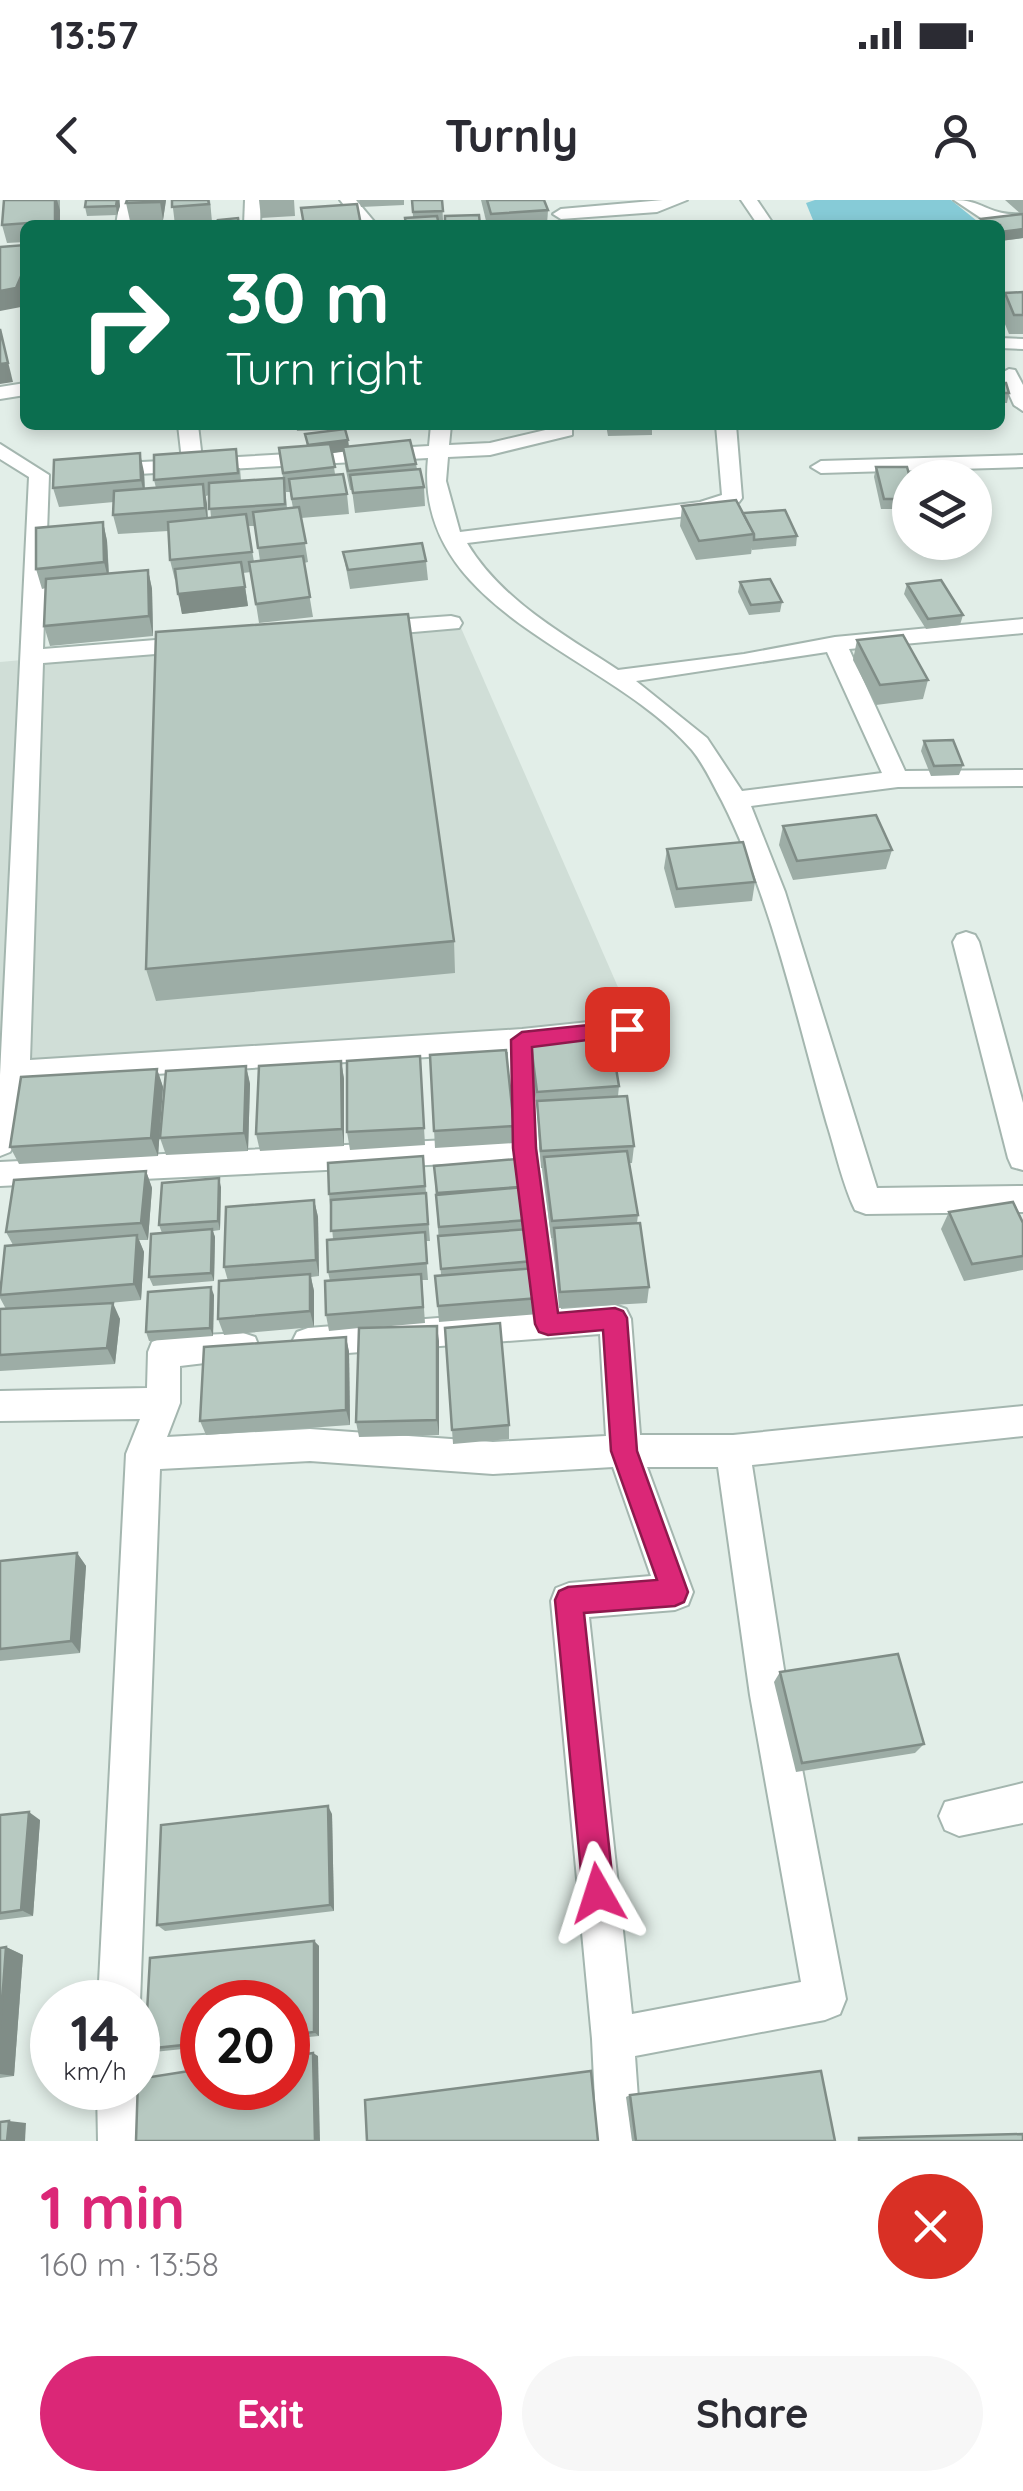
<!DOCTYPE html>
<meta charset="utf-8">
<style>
body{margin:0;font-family:Quicksand,sans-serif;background:#f7f7f7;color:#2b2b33;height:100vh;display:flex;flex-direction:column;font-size:38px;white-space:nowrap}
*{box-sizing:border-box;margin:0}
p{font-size:32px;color:#7c7c81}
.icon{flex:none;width:55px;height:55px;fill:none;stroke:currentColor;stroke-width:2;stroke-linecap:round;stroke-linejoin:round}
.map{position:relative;height:1941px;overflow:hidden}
.details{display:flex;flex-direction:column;background:#fff;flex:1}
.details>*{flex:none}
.hud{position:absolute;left:20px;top:20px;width:985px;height:210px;border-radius:15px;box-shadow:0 5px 15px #0003;background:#0b6e4f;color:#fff;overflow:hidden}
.buttons{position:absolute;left:892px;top:260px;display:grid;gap:20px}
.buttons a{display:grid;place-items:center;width:100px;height:100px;border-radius:50%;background:#fff;box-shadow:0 5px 15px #0003;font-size:50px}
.speed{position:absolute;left:30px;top:1780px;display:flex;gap:20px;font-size:50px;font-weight:700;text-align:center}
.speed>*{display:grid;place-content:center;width:130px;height:130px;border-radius:50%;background:#fff;box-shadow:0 5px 15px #0003;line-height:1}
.speed small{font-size:25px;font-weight:400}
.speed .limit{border:15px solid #d22;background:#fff;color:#111}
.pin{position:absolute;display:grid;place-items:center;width:85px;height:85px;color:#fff;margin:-42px;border-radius:20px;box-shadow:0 5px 15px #0006}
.me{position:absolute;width:110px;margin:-55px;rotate:354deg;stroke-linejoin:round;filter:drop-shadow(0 0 8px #0008)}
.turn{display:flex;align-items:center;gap:35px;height:210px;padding:0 40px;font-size:45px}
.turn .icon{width:130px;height:130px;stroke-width:2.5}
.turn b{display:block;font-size:70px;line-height:85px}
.round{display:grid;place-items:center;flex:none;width:105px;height:105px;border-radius:52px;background:#f7f7f7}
.summary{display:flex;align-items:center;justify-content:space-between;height:170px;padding:0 40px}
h1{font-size:60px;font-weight:700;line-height:75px;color:#db2777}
.cta{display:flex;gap:20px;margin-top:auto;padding:20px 40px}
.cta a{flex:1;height:115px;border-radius:60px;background:#db2777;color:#fff;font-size:40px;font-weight:700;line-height:115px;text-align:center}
.cta a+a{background:#f7f7f7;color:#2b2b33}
.status{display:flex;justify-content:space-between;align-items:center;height:70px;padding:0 50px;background:#fff;direction:ltr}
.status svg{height:28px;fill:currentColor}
header{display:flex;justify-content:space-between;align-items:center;height:130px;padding:0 40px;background:#fff;font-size:45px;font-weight:700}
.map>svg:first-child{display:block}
</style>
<div class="status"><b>13:57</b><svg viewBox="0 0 49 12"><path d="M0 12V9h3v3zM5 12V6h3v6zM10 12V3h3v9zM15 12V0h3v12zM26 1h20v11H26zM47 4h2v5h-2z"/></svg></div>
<header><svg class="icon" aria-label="back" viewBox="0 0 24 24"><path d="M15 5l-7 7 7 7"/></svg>Turnly<svg class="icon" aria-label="person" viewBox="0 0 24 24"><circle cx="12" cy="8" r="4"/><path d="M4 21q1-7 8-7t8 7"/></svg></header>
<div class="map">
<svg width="1023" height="1941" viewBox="0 0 1023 1941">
<rect width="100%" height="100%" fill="#e2eee8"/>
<path fill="#d0ded7" d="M458,421L635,826L0,872V462Z"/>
<path fill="#86cbd7" d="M815,0H951L982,25H815L806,3Z"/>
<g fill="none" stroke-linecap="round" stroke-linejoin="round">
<g stroke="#a4b6af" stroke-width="4">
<g id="minor">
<path d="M120,0H136L132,25H116Z"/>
<path d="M245,0H261L260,25H244Z"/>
<path d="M340,0H356L377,25H360Z"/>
<path d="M663,0H687L657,12L561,19L553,14L561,9Z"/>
<path d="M741,0H757L774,25H758Z"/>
<path d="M954,0C984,0 990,17 1023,14V24H990Z"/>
<path d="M1000,138L1023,139V149L1000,148Z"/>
<path d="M1009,169L1015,170L1023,185V211L1014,205L1000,174Z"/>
<path d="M25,183V195L0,199V187Z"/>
<path d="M178,225H198L202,259L429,246L431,225H451L449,245L490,243L554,228L552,225H572V235L490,255L448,257L446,281L460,332L700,302L722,295L716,225H736L742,298L739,302L703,314L467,343C501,400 563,434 618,470L744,454L835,437L1023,419V433L849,449L905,571L1023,570V586L898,587L751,606L785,692L877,988L1023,986V1012L866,1014L855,1010C842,983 836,952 827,924C796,816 772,700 722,601C713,585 705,566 692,550C609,453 412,413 428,258L102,276L92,270L102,264L182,260ZM827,452L882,573L742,591L707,538L636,481Z"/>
<path d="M0,244L49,275L43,449L193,437L204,444L193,451L43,463L30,860L522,829L627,818L637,821L641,829L637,837L627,840L536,849L539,948L561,1109L615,1105L626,1109L631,1119L640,1235H733L1023,1206V1236L752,1265L788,1495L846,1799L840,1814L825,1820L635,1856L641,1941H597L592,1839L551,1401L556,1388L569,1383L651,1376L613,1267L493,1274L310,1261L160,1269L140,1802L138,1808V1802H98L126,1254L140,1219L0,1221V1191L147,1188L148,1152L152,1142L164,1137L243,1133L255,1137L259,1147L255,1157L180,1166V1203L167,1237L310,1229L493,1242L606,1236L600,1134L308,1156L297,1152L292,1142L297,1132L308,1128L529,1111L511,961L0,986V962L509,937L508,852L27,882L15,944L10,952L0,956V875L29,277L0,259ZM647,1267H718L750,1495L801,1782L632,1814L589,1417L675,1410L688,1405L693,1392Z"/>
<path d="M1023,255V267L821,273L811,267L821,261Z"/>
<path d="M451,416L459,418L462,423L459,428L368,436L357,429L368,422Z"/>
<path d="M966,732L975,735L979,742L1023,903V970L1012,967L1008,958L953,742L957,735Z"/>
<path d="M1023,1583V1623L959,1636L945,1630L939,1616L945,1602Z"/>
<path d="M138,1880L142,1941H98L97,1888H138Z"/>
</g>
</g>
<use href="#minor" fill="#fff" fill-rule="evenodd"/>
</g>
<g fill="#9dada6" fill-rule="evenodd">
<path d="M4,0H60V25H25V42L7,43L2,25Z"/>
<path d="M86,0H119L120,6L117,15L87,16L85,7Z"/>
<path d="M166,0L163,20L130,21L126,3Z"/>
<path d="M172,0H210L212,22L175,25Z"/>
<path d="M259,0H294L295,16L261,18Z"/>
<path d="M359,0H404V5L361,7Z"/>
<path d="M412,0H442L443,20H438L439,25H405V18L413,17Z"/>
<path d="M481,0H544L548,10L547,25H487Z"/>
<path d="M1005,0H1023V38L1000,41V25H980L981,19L1021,14Z"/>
<path d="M1023,92V134H1009L1000,112L1005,93Z"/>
<path d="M1000,183L1009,193L1007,203H1000Z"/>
<path d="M296,225H337V230L297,231Z"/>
<path d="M606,225H652V235L608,236Z"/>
<path d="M305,234L348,240L349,246L416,264L417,269L424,287L425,306L355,313L352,290H350L345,266L344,251L332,253L335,274L347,294L349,314L301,318L308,362L304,363L313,417L259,423L251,372L243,373L248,406L182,414L177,380H175L170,360L168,331L118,334L113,315L114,302L59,307L53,288L144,272L145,289L156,288L154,280L240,268L241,281L283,278L279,248L307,246ZM285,288L286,292H290L293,308H287ZM209,295L211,317L208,318L206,296ZM248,326H255L260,361L254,362Z"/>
<path d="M876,267L910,278V309H881L874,277Z"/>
<path d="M682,306L743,313L797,336L796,346L752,350V348L751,354L696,360L680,326Z"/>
<path d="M103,322L107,341L109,373L148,370L152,389L153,436L50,446L44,426L46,388L42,389L36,369Z"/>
<path d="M343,352L426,361L428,380L350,389Z"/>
<path d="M740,382L782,402L780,412L749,415L738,392Z"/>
<path d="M907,384L963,415L960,425L926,429L904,394Z"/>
<path d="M857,440L928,480L923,499L876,505L853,460Z"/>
<path d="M924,541L963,565L959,575L931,576L921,551Z"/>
<path d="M783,626L892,650L886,669L793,680L779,645Z"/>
<path d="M667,649L755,682L752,701L675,708L664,668Z"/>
<path d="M454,741L455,773L156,801L146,769Z"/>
<path d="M530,837L619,886L618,896L634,946L632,963H629L638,1015L637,1023L649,1087L647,1103L559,1108L553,1038H551L543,968H541L537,910L530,856Z"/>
<path d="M430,855L514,926V943L435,948Z"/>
<path d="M420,856L425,945L350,950L347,932Z"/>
<path d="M341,861L344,879V946L260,951L256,934Z"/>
<path d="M246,866L250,884L248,951L166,955L160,938Z"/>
<path d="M157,869L163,887L158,956L19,964L10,947Z"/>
<path d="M423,956L430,1041H425L428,1080H422L425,1123L369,1128L439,1141V1235L359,1237L356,1222L359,1128L329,1131L326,1115L330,1081L328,1072L333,1039L329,994Z"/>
<path d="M434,966L520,988L528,1020L533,1068L539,1098V1114L439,1122L435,1076L441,1075Z"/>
<path d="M146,971L152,988L148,1040H139L144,1052L141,1100L109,1103L120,1119L115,1164L0,1171V1109H6L0,1098V1083L13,1045L6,1032Z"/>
<path d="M221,987L220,1030L213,1031L215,1037L214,1081L153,1086L149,1077L162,1033L159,1025Z"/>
<path d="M314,1000L318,1017L319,1076L311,1077L314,1091V1127L224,1135L218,1119L228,1081L224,1067Z"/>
<path d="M949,1012L1023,1023V1070L964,1081L941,1029Z"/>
<path d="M214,1095L213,1136L149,1141L146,1132Z"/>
<path d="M445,1128L509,1225V1239L453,1244Z"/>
<path d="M346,1137L349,1152L350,1225L206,1235L200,1221Z"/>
<path d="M77,1353L86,1366L80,1453L0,1461V1361Z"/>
<path d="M780,1472L924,1544L915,1553L796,1572L774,1482Z"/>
<path d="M332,1614L334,1711L165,1731L157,1725Z"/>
<path d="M0,1615L40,1620L33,1716L0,1720Z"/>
<path d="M314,1741L319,1746V1836L288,1839V1802H202V1847L154,1852L145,1849L150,1758Z"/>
<path d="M6,1747L23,1755L14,1876L0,1878V1748Z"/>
<path d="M630,1895L835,1941H632L626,1897Z"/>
</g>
<g fill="#808d87">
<path d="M55,0H57L60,10V25H56L55,21Z"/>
<path d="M117,0H119L120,6L117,15L116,6Z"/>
<path d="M160,0H166L163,20L160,2Z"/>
<path d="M1023,29V38L1000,41V32Z"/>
<path d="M25,67V97L21,107L0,111V91Z"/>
<path d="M0,129L13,182L0,184Z"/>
<path d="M348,240L349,251L310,256L308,245Z"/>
<path d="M140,253L144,272L145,299L141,280Z"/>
<path d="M203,284L207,304L208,327L205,308Z"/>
<path d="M103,322L107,341L109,382L104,362Z"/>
<path d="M148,370L152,389L153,436L149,416Z"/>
<path d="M245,387L248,406L182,414L178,394Z"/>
<path d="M341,861L344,879V946L342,929Z"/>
<path d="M246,866L250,884L248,951L244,933Z"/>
<path d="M157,869L163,887L158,956L151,938Z"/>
<path d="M146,971L152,988L148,1040L141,1023Z"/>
<path d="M219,978L221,987L220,1030L218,1021Z"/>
<path d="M314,1000L318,1017L319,1076L316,1060Z"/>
<path d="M212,1029L215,1037L214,1081L211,1073Z"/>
<path d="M137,1035L144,1052L141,1100L134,1084Z"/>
<path d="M310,1074L314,1091V1127L310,1111Z"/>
<path d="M211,1087L214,1095L213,1136L210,1128Z"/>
<path d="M113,1103L120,1119L115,1164L107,1148Z"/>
<path d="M437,1126L439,1141V1235L437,1220Z"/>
<path d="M346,1137L349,1152L350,1225L346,1210Z"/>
<path d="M77,1353L86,1366L80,1453L71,1441Z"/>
<path d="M328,1606L332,1614L334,1711L330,1705Z"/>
<path d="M29,1612L40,1620L33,1716L21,1710Z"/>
<path d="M314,1741L319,1746V1836L314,1832Z"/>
<path d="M6,1747L23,1755L14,1876L0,1874V1830Z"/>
<path d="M313,1853L318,1856L320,1941H315Z"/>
<path d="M9,1921L26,1923L25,1941H7Z"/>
</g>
<g fill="#b7c9c1" stroke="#808d87" stroke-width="2.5">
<path d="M4,0H55V21L2,25Z"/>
<path d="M86,0H117L116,6L85,7Z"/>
<path d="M127,0H160V2L126,3Z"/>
<path d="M172,0H208L209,4L172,7Z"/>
<path d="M412,0H442L443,11L413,12Z"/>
<path d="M487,0H544L548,10L491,14Z"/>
<path d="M357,4L361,25H304L301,8Z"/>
<path d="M1023,14V29L1000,32V25H988L981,19Z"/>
<path d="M479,15L480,25H445V16Z"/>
<path d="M437,16L439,25H406L405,18Z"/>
<path d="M238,18L239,25H219L218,20Z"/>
<path d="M25,45V67L16,88L0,91V47Z"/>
<path d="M1023,92V115H1014L1005,93Z"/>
<path d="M0,129L8,163L0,164Z"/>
<path d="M1000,183H1006L1009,193H1000Z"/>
<path d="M345,229L348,240L308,245L305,234Z"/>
<path d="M410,240L416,264L348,271L343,247Z"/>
<path d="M330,244L335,267L283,273L279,248Z"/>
<path d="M236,249L238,273L154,280V255Z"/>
<path d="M140,253L141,280L53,288L54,260Z"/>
<path d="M876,267H907L910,278V299H884Z"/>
<path d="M420,269L424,287L353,293L350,275Z"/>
<path d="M343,274L347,294L292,299L289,279Z"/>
<path d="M284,278L285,304L209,309V283Z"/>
<path d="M203,284L205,308L113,315L114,291Z"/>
<path d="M736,300L754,334L699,341L682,306Z"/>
<path d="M299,307L306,343L258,348L253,312Z"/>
<path d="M785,310L797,336L754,340V334L743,313Z"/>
<path d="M246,314L252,352L170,360L168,322Z"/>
<path d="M103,322L104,362L36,369V328Z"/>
<path d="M422,343L426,361L348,370L343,352Z"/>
<path d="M303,356L310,397L256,404L249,362Z"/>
<path d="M241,362L245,387L178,394L175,369Z"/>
<path d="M148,370L149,416L44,426L46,379Z"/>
<path d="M770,379L782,402L751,405L740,382Z"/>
<path d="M941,380L963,415L928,419L907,384Z"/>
<path d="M408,414L454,741L146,769L156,432Z"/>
<path d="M903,435L928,480L880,485L857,440Z"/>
<path d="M953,540L963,565L934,566L924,541Z"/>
<path d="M876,615L892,650L797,661L783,626Z"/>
<path d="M743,642L755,682L677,689L667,649Z"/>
<path d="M610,832L619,886L537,892L530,837Z"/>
<path d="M506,850L514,926L434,931L430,855Z"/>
<path d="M420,856L424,928L347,932V861Z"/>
<path d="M341,861L342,929L256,934L259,866Z"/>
<path d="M246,866L244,933L160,938L166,871Z"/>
<path d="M157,869L151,938L10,947L21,877Z"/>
<path d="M627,896L634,946L541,951L537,901Z"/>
<path d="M627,951L638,1015L552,1021L544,957Z"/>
<path d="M423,956L425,986L329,994L328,963Z"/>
<path d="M517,959L520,987L437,993L434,966Z"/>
<path d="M146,971L141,1023L6,1032L14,980Z"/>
<path d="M219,978L218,1021L159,1025L162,983Z"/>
<path d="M525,987L528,1020L439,1027L436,995Z"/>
<path d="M426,993L428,1024L331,1031V1000Z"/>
<path d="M314,1000L316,1060L224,1067L226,1007Z"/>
<path d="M1013,1002L1023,1023V1056L972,1064L949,1012Z"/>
<path d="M640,1023L649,1087L560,1092L554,1028Z"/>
<path d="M212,1029L211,1073L149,1077L151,1034Z"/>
<path d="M529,1029L533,1061L441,1069L438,1036Z"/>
<path d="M425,1032L427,1063L328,1072L327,1040Z"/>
<path d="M137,1035L134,1084L0,1095L5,1046Z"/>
<path d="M536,1068L539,1098L438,1106L435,1076Z"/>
<path d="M310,1074V1111L218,1119L219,1081Z"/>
<path d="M421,1074L423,1107L326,1115L325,1081Z"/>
<path d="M211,1087L210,1128L146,1132L148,1092Z"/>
<path d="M113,1103L107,1148L0,1155V1109Z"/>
<path d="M500,1123L509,1225L452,1230L445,1128Z"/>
<path d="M437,1126V1220L356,1222L359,1128Z"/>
<path d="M346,1137V1210L200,1221L204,1147Z"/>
<path d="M77,1353L71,1441L0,1449V1361Z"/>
<path d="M898,1454L924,1544L802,1563L780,1472Z"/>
<path d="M328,1606L330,1705L157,1725L161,1625Z"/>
<path d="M29,1612L21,1710L0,1713V1615Z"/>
<path d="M314,1741V1832L288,1835V1802H202V1843L145,1849L150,1758Z"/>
<path d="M6,1747L0,1830V1748Z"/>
<path d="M313,1853L315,1941H136L138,1879L202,1869V1888H288V1857Z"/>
<path d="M591,1871L598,1941H367L365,1900Z"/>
<path d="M821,1871L835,1941H636L630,1895Z"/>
<path d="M9,1921L7,1941H0V1922Z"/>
<path d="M1023,1934V1941H859V1938Z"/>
</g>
<path fill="#db2777" stroke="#8e194d" stroke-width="2.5" d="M627,821L634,823L638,829L634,834L532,847L536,948L558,1113L615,1108L623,1111L627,1118L637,1251L688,1392L684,1402L675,1406L584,1413L614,1693L609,1704L598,1709L588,1704L583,1693L555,1400L559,1391L568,1387L657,1380L611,1251L603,1130L548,1135L539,1132L535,1124L513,948L511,840L522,832Z"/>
</svg>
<div class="buttons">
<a><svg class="icon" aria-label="layers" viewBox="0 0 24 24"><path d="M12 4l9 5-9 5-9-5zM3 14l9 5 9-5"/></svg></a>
</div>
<div class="speed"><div>14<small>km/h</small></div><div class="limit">20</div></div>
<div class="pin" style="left:627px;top:829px;background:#d93025"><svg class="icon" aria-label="arrive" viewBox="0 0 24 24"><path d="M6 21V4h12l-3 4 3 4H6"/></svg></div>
<svg class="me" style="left:598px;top:1693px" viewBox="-20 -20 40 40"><path d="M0-17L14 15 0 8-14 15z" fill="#db2777" stroke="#fff" stroke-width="4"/></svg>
<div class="hud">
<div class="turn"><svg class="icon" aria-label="right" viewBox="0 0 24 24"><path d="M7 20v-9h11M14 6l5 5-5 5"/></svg><div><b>30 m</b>Turn right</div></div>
</div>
</div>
<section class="details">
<div class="summary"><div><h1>1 min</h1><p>160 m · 13:58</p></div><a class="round" style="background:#d93025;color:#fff"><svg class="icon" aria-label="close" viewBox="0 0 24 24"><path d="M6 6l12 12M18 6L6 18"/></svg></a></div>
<div class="cta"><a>Exit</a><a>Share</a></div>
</section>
